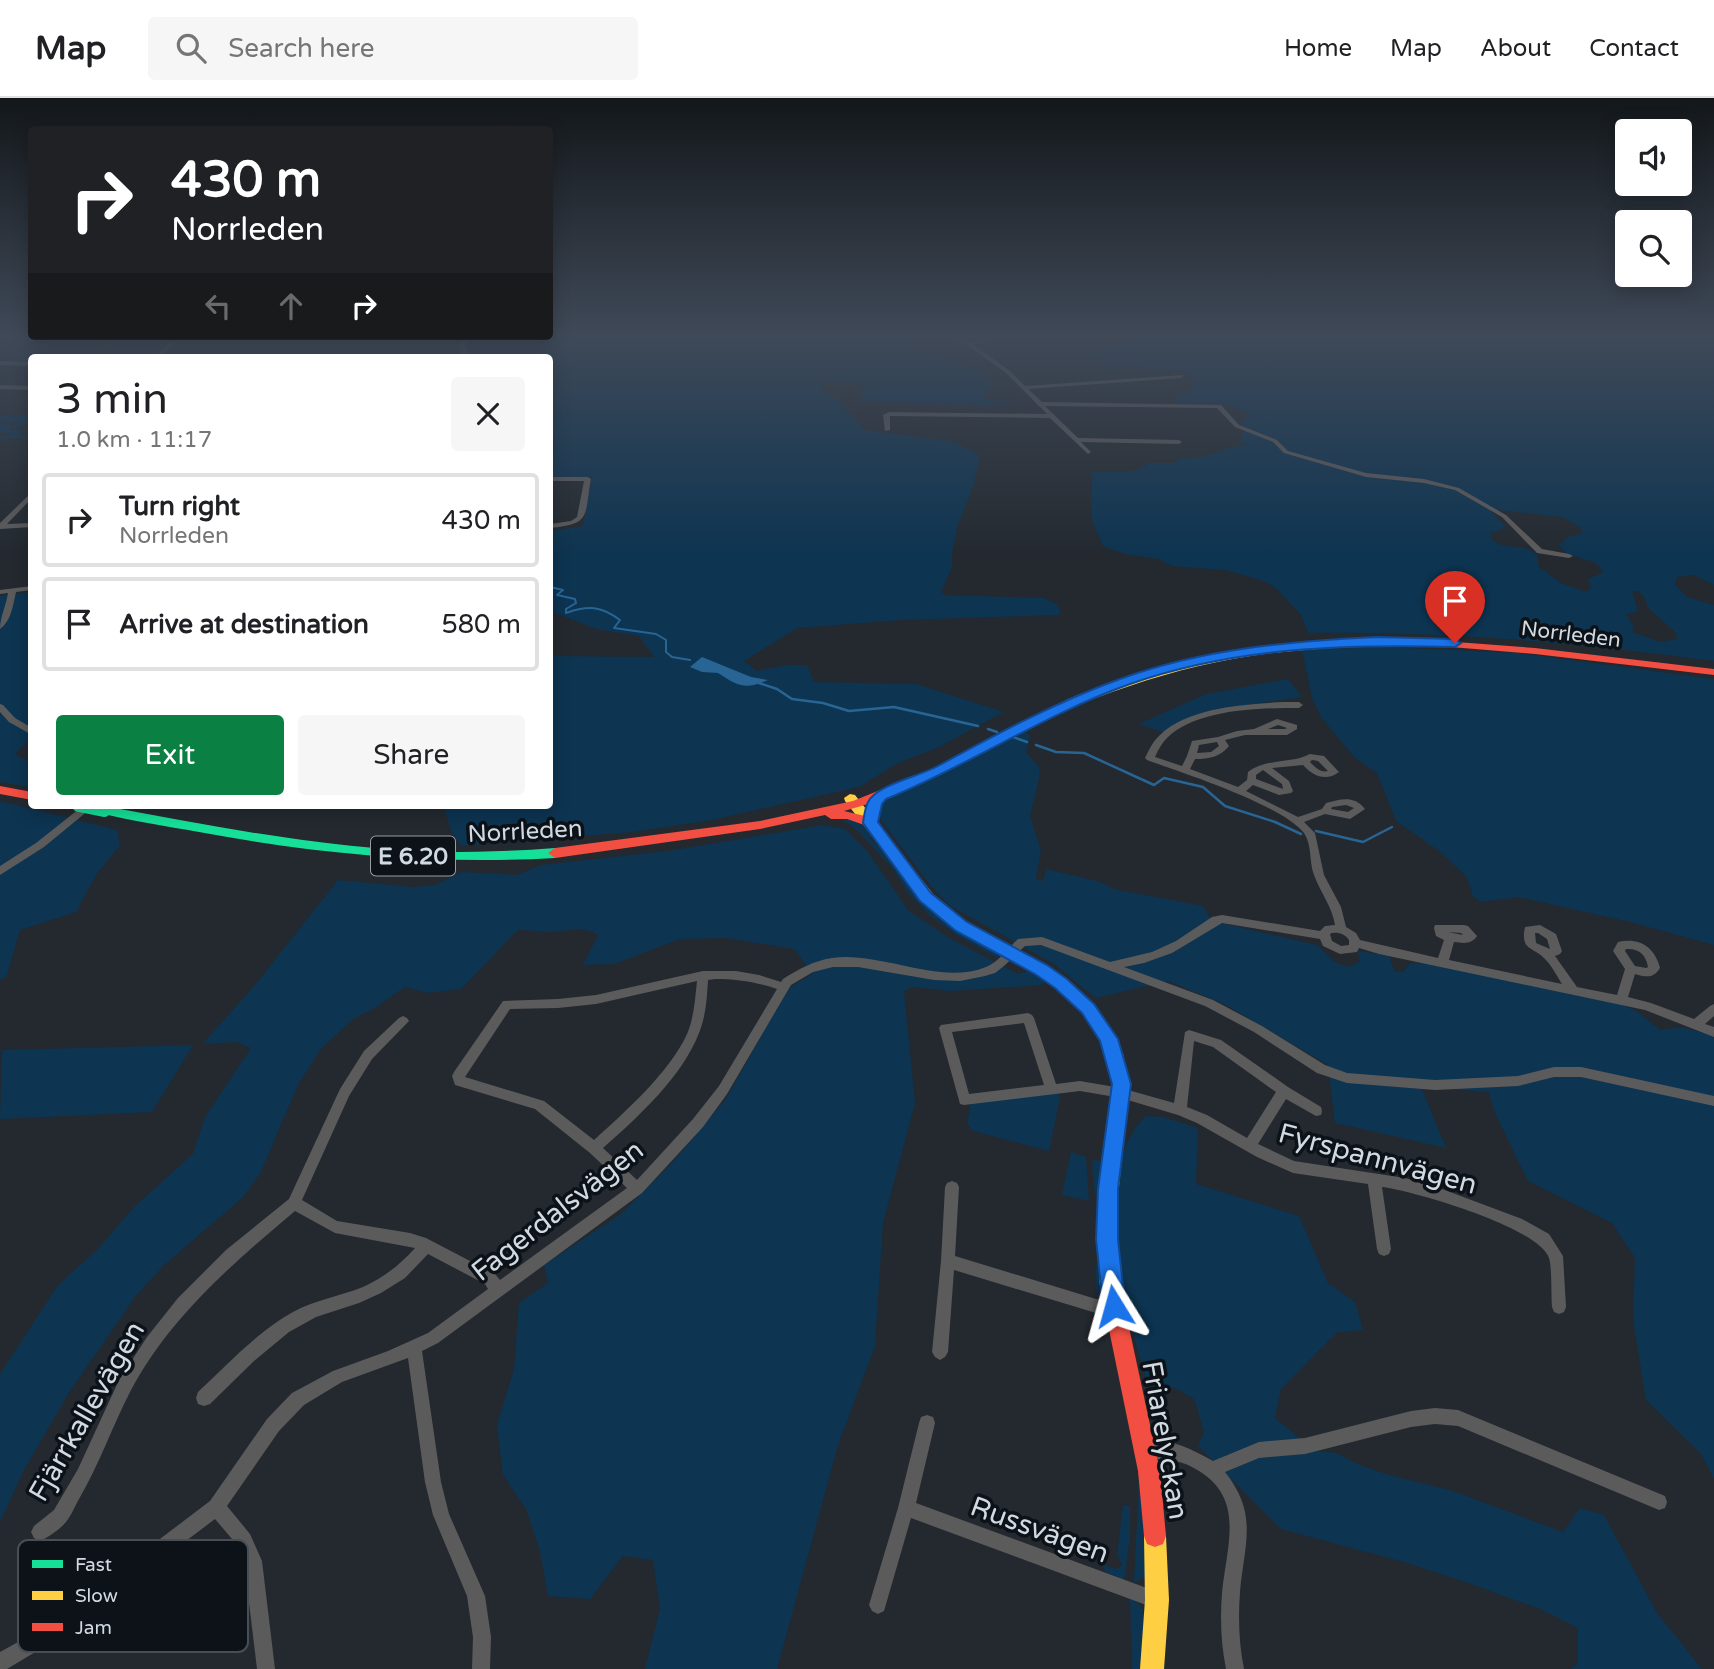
<!DOCTYPE html>
<meta charset="utf-8">
<style>
body{margin:0;font-family:"Varela Round",sans-serif;background:#f6f6f6;color:#202124;height:100vh;display:flex;flex-direction:column;font-size:26px;white-space:nowrap}
*{box-sizing:border-box;margin:0}
p{font-size:23px;color:#757577}
.icon{flex:none;width:38px;height:38px;fill:none;stroke:currentColor;stroke-width:2;stroke-linecap:round;stroke-linejoin:round}
.map{position:relative;flex:1;overflow:hidden}
.side{position:absolute;left:28px;top:256px;width:525px;height:455px;display:flex;flex-direction:column;background:#fff;border-radius:7px;box-shadow:0 4px 18px #0003}
.side>*{flex:none}
.guide{position:absolute;left:28px;top:28px;width:525px;height:214px;border-radius:7px;box-shadow:0 4px 18px #0003;background:#202124;color:#fff;overflow:hidden}
.controls{position:absolute;left:1615px;top:21px;display:grid;gap:14px}
.controls a{display:grid;place-items:center;width:77px;height:77px;border-radius:7px;background:#fff;box-shadow:0 4px 18px #0003;font-size:35px}
.pin{position:absolute;display:grid;place-items:center;width:60px;height:60px;color:#fff;margin:-72px -30px;border-radius:50% 50% 50% 0;rotate:-45deg;box-shadow:0 0 7px #0007}
.pin .icon{rotate:45deg}
.me{position:absolute;width:77px;margin:-38px;rotate:352deg;stroke-linejoin:round;filter:drop-shadow(0 0 5px #0008)}
.turn{display:flex;align-items:center;gap:24px;height:147px;padding:0 28px;font-size:32px}
.turn .icon{width:91px;height:91px;stroke-width:2.5}
.turn b{display:block;font-size:49px;line-height:60px}
.lanes{display:flex;align-items:center;height:66px;padding:0 28px;background:#0003;justify-content:center;gap:35px;direction:ltr}
.lanes .off{opacity:.35}
.round{display:grid;place-items:center;flex:none;width:74px;height:74px;border-radius:7px;background:#f6f6f6}
.head{display:flex;align-items:center;justify-content:space-between;height:119px;padding:0 28px}
h1{font-size:42px;font-weight:600;line-height:52px}
.action{display:flex;gap:14px;margin-top:auto;padding:14px 28px}
.action a{flex:1;height:80px;border-radius:7px;background:#0b8043;color:#fff;font-size:28px;font-weight:600;line-height:80px;text-align:center}
.action a+a{background:#f6f6f6;color:#202124}
ul{padding:0;list-style:none}
li{display:flex;align-items:center;gap:21px;height:94px;margin:0 14px 10px;padding:0 14px;border:4px solid #e0e0e0;border-radius:7px}
li div{flex:1}
li b{display:block;font-size:26px}
li em{font-style:normal}
header{display:flex;align-items:center;gap:42px;box-sizing:border-box;height:98px;padding:0 35px;background:#fff;border-bottom:2px solid #e0e0e0}
header strong{font-size:33px}
nav{display:flex;gap:38px;margin-inline-start:auto;font-size:24px}
.search{width:490px;height:63px;background:#f6f6f6;display:flex;align-items:center;gap:18px;box-sizing:border-box;padding:0 24px;border-radius:7px;color:#757577;font-size:26px}
.map>svg:first-child{display:block}
</style>
<header>
<strong>Map</strong>
<div class="search"><svg class="icon" aria-label="search" viewBox="0 0 24 24"><circle cx="10" cy="10" r="6"/><path d="M15 15l6 6"/></svg>Search here</div>
<nav><a>Home</a><a>Map</a><a>About</a><a>Contact</a></nav>
</header>
<div class="map">
<svg width="1714" height="1571" viewBox="0 0 1714 1571">
<rect width="100%" height="100%" fill="#23292f"/>
<g fill="#20313f">
<path d="M19,237L32,238H127L100,259H32L31,263L1,262L0,247Z"/>
<path d="M167,247L153,259H103L115,248Z"/>
</g>
<g fill="#0d3451" fill-rule="evenodd">
<path d="M894,237L984,276L992,289L984,295L986,301L1010,306L998,308L861,303L862,293L866,289L863,286L827,283L820,287L822,293L838,302L865,332L955,344L980,358L974,386L958,427L952,455V469L941,494L945,497L1044,500L1056,506L1061,514L1059,517L902,522L797,530L744,563L757,573L786,567H807L814,584L916,586L1004,614L937,650L898,665L859,689L712,722L632,734L461,748L451,733L443,707H550V558L654,559L639,538L596,531L550,513V433L583,428L592,379H550V365L555,346L550,330V259H470L466,238Z"/>
<path d="M1141,237H1714V487L1694,477L1677,479L1675,487L1687,499L1714,507V563C1579,545 1444,533 1308,535L1301,517L1275,489L1261,482L1225,472L1172,468L1159,461L1125,456L1103,448L1092,422V374C1109,373 1136,378 1148,365H1175L1178,360L1201,359L1236,348H1249L1240,343L1244,330L1239,325L1249,317C1230,302 1201,305 1179,305L1176,299L1189,295L1194,282L1185,272L1113,268L1091,256L1090,252L1094,250L1149,244ZM1489,411L1563,419L1581,430V436L1569,438L1559,447L1567,456L1596,465L1604,474L1588,481L1591,490L1586,494L1561,485L1538,468V458C1525,444 1508,453 1493,443L1490,434L1499,433L1505,428ZM1632,493H1638L1644,498L1648,510L1675,534L1677,541L1660,544L1632,534L1634,529L1626,516L1638,513Z"/>
<path d="M31,316L28,320H31V325L7,331L23,332L19,337L31,340L0,341V339L13,336L0,334V325L12,328L18,325L0,323V318Z"/>
<path d="M31,494V640L15,656L31,665V689L0,684V498Z"/>
<path d="M1386,549L1517,555L1714,581V847L1630,824L1518,799L1481,804L1473,798L1467,779L1439,753L1396,723L1377,675L1354,659L1321,619L1312,600L1302,552Z"/>
<path d="M1288,581L1302,599C1262,605 1196,611 1163,634L1139,626L1206,596Z"/>
<path d="M1026,634L1030,638L1026,654L1039,669L1040,676L1030,718L1041,752L1036,781L1043,783L1046,771L1101,784L1113,791L1203,808L1212,823L1317,847L1336,865L1350,869L1360,863L1358,853L1389,858L1395,874H1403L1410,865L1430,866L1621,906L1638,914L1660,932L1680,929L1714,937V1380L1700,1355L1646,1302L1633,1221L1635,1160L1612,1125L1528,1083L1494,1013L1489,994L1421,989L1446,1050L1335,1025L1328,967L1226,907L1168,883L1096,900L1054,866L949,807L930,787L881,722L877,710L882,701Z"/>
<path d="M0,703L117,732L120,747L96,777L76,814L20,832L6,880L0,881Z"/>
<path d="M838,719C853,723 870,725 871,742L996,853L999,861L958,838L929,817L908,795L894,772L858,733Z"/>
<path d="M823,727L845,731L867,753L909,813L951,841L1018,876L1029,873L1045,883L1042,887L950,893L912,889L904,893L915,1005L883,1125L875,1248L838,1347L777,1571H645L660,1511L653,1462L623,1458L590,1501L548,1498L540,1453L526,1411L503,1377L497,1327L514,1271L519,1205L548,1185L544,1167L621,1116L673,1064L725,1002L789,890L813,876L794,851L726,840L680,841L614,866L583,867L598,837C584,827 568,833 553,834C541,834 530,832 518,832L461,891L427,895L405,889L375,910L353,921L320,952L298,987L260,1076L242,1100L163,1168L135,1199L68,1296L23,1374L0,1424V1276L58,1187L97,1152L135,1108L193,1056L205,1019L251,950L236,944L204,946L205,943L255,887L338,782L412,789L435,787L462,774L517,777L541,767L668,753Z"/>
<path d="M193,947L152,1014L0,1021L2,952Z"/>
<path d="M1056,993L1060,999L1049,1053L973,1033L967,1026L971,1005Z"/>
<path d="M1146,1018L1163,1019L1198,1030L1196,1086L1299,1118L1328,1185L1355,1204L1363,1232L1337,1234L1281,1291L1275,1320L1315,1353L1337,1355L1355,1365L1389,1377L1453,1393L1563,1434L1580,1410L1604,1417L1657,1515L1702,1571H1570L1578,1566V1530L1540,1511L1471,1486L1404,1464L1281,1431L1198,1348L1204,1333L1194,1301L1175,1290L1148,1288C1128,1222 1088,1070 1146,1018Z"/>
<path d="M1071,1054L1086,1059L1089,1103L1062,1097Z"/>
<path d="M1093,1061L1101,1063L1099,1076L1104,1198L1101,1202L1098,1200C1092,1176 1100,1152 1100,1128C1099,1105 1090,1084 1093,1061Z"/>
<path d="M1139,1384L1145,1428V1479L1134,1485Z"/>
<path d="M1123,1407L1130,1408V1440L1124,1482L1107,1475L1101,1466L1116,1471L1122,1467L1117,1457Z"/>
<path d="M1130,1501C1155,1509 1145,1550 1145,1571H1132Z"/>
</g>
<path fill="#286595" d="M702,559L751,579L768,582C744,593 737,587 718,575L702,574L690,569Z"/>
<g fill="none" stroke-linecap="round" stroke-linejoin="round">
<path stroke="#286595" stroke-width="2" d="M550,489L563,492L557,497L575,501L576,505L566,511V515C588,507 601,508 620,522L614,530L656,536L666,542V554L672,559L690,562"/>
<g stroke="#286595" stroke-width="2.5">
<path d="M759,585L777,591L792,601L823,605L849,613L894,609L978,628"/>
<path d="M988,631L997,634"/>
<path d="M1013,639L1027,644"/>
<path d="M1036,647L1056,654L1084,655L1154,687L1164,680L1203,689L1225,708L1275,724L1301,736"/>
<path d="M1316,733L1363,744L1392,729"/>
</g>
<g fill="#5c5b5c" fill-rule="evenodd">
<path d="M943,237C953,237 963,244 971,244C981,243 990,237 1000,237L973,246L1010,273L1025,288L1184,277L1182,280L1028,291L1042,304L1221,307L1239,327L1277,342L1288,353L1366,375L1424,381L1459,390L1506,417L1542,451L1569,456L1573,458L1569,460L1537,455L1502,419L1455,392L1424,385L1366,379L1284,355L1273,344L1235,329L1217,310L1045,308L1078,340L1179,342L1182,344L1179,346L1081,344L1091,354L1088,356L1050,320L890,318V332L885,333L883,317L889,314L1047,316L1006,275L964,245Z"/>
<path d="M178,238H183L160,259H154Z"/>
<path d="M463,238H467L466,247L468,259H462L460,247Z"/>
<path d="M0,263L32,264V268L0,267Z"/>
<path d="M0,287L32,288V292L0,291Z"/>
<path d="M550,379H588L591,381C584,418 592,426 550,430V426L571,423L577,419L584,383H550Z"/>
<path d="M32,394V400L7,426L32,425V429L0,431V425Z"/>
<path d="M32,488V492L16,494C13,508 11,523 0,531C0,519 6,508 8,495L0,496V492Z"/>
<path d="M1284,604H1299L1303,607L1299,610C1259,610 1197,611 1167,640C1162,645 1158,652 1155,659L1182,668L1187,658L1192,643L1218,639L1237,633L1254,631L1277,621L1297,627V631L1287,637H1245L1225,642L1229,648C1220,659 1209,661 1195,661L1190,671L1238,689L1247,682L1248,674C1266,660 1291,666 1310,656L1324,658L1337,672L1339,674C1326,684 1313,678 1303,667L1272,670L1289,683L1293,693L1291,695L1279,697L1253,687L1246,693L1298,719L1322,711L1326,705C1341,701 1354,697 1365,711L1350,721L1325,716L1304,724L1315,735L1324,777L1341,809L1346,829L1356,835L1360,842L1438,860L1444,842L1436,838L1434,830L1435,827H1464L1468,828L1477,838C1471,847 1463,845 1454,844L1449,862L1562,886C1557,878 1552,868 1545,861C1533,848 1520,853 1525,829L1540,827L1556,836L1562,853L1560,856L1555,858L1577,889L1617,897L1625,871L1613,853L1618,844C1639,839 1655,849 1660,870C1653,881 1646,879 1635,876L1628,899L1651,905L1694,921L1710,908L1714,906V918L1705,926L1714,929V939L1645,912L1379,856L1359,850L1357,854L1340,856L1323,848L1320,841L1222,825L1172,855L1144,865L1124,869L1213,902L1262,928L1325,967L1347,975L1435,982L1518,978L1554,969H1581L1714,998V1008L1581,979H1554L1518,988L1435,992L1347,985L1317,975L1254,934L1205,908L1041,847L1025,848L1004,868L995,875L985,878L960,883L934,882L858,869H833L813,874L791,887L727,996L703,1029L642,1095L438,1245L422,1253L441,1384L449,1416L485,1498L491,1539L490,1571H472L473,1539L467,1498L433,1417L425,1384L408,1260L342,1284L304,1307L279,1333L227,1408L250,1436L262,1463L275,1571H257L244,1463L238,1448L215,1421L52,1544L7,1571H0V1554L40,1532L210,1403L267,1321L292,1295L333,1273L388,1253L428,1235L488,1191L485,1186L428,1156L405,1180L381,1195L359,1205L316,1219L289,1234L254,1263L210,1306L204,1308L198,1306L196,1300L198,1294C228,1266 257,1234 293,1214C315,1202 340,1198 363,1189C383,1180 400,1167 415,1150L335,1135L295,1113C232,1166 169,1220 130,1294C112,1329 99,1367 79,1401C75,1408 71,1418 66,1424C60,1431 49,1439 40,1443L34,1440L31,1434L34,1428L54,1412L78,1371L119,1282L147,1239L178,1200L226,1152L289,1101L340,991L364,953L399,920L403,918L407,920L409,923L372,961L349,998L302,1102L337,1123L410,1135L426,1140L495,1176L500,1182L627,1090L590,1055L535,1011L455,987L452,978L454,974L503,903L558,901L596,897L703,873H736L759,877L781,884L783,881C799,871 813,863 832,860C880,853 940,888 986,869C999,864 1008,850 1018,841L1042,839L1110,864L1152,854L1176,843L1212,819L1222,817L1320,833L1325,828L1335,827C1332,808 1320,794 1314,777C1309,764 1312,746 1304,735C1282,707 1183,675 1147,662L1145,660C1149,652 1153,643 1160,637C1188,609 1247,606 1284,604ZM1278,627L1287,630L1285,631H1268ZM1217,644L1219,648L1211,654L1197,655L1199,647ZM1312,662L1318,663L1328,673C1320,675 1315,669 1310,664ZM1263,672L1282,686L1283,691L1256,681V677ZM1346,707L1354,710L1348,714L1331,711L1332,709ZM1448,834L1461,835L1463,837ZM1332,835C1339,834 1345,836 1349,842V847L1341,848L1332,843L1330,836ZM1535,835H1538L1547,841L1550,851L1536,845ZM1626,851C1638,850 1646,856 1648,869L1646,870L1635,868L1625,853ZM715,881C737,881 756,884 777,891L719,988L693,1021L637,1082L603,1050C638,1019 682,979 699,935C706,918 707,899 708,882ZM697,883C695,901 694,920 687,936C670,974 624,1015 594,1042L544,1003L465,979L510,911L558,910L596,906Z"/>
<path d="M0,606L3,607L15,620L32,630V637L9,624L0,614Z"/>
<path d="M84,707H95L44,749L0,777V768L36,745Z"/>
<path d="M1028,915L1032,917L1034,920L1056,986L1080,983L1121,990L1174,1005L1185,934L1189,932L1221,942L1288,989L1321,1009L1322,1013L1321,1017L1316,1018L1286,1001L1258,1046L1294,1063L1405,1080L1442,1091L1522,1121L1549,1136L1563,1158L1566,1209L1564,1214L1559,1216L1554,1214L1552,1209C1551,1198 1552,1168 1549,1160C1538,1129 1414,1093 1382,1089L1391,1151L1389,1156L1384,1158L1379,1156L1377,1151L1368,1086L1293,1075L1257,1059L1197,1025L1178,1017L1121,1000L1080,993L964,1007L960,1006L939,930L941,927ZM1024,925L1044,987L969,996L952,934ZM1194,943L1213,949L1276,994L1247,1040L1207,1017L1187,1009Z"/>
<path d="M952,1083L957,1085L959,1089L955,1158L1096,1201H1114L1119,1203L1121,1208L1119,1213L1114,1215H1096L954,1172L948,1254L945,1259L940,1262L935,1259L932,1254L941,1163L945,1089L947,1085Z"/>
<path d="M1435,1310L1458,1312L1665,1398L1667,1404L1665,1410L1659,1412L1458,1328L1435,1326L1411,1329L1305,1356L1259,1360L1225,1374C1259,1417 1244,1446 1240,1494C1238,1520 1239,1546 1244,1571H1226C1221,1546 1220,1521 1222,1495C1227,1444 1248,1395 1188,1367C1172,1360 1155,1363 1140,1357L1138,1351L1140,1345C1163,1336 1193,1352 1213,1363L1259,1344L1305,1340L1411,1313Z"/>
<path d="M927,1317L933,1319L935,1325L916,1405L1163,1496L1166,1502L1163,1508L1157,1511L911,1420L884,1513L878,1516L872,1513L869,1507L898,1410L919,1325L921,1319Z"/>
</g>
<path fill="#16e098" fill-rule="evenodd" d="M104,708C216,729 329,751 443,754C480,754 518,753 555,750L562,755L555,760C435,767 317,756 199,734C166,728 132,723 99,715L97,712Z"/>
<g fill="#ffcf43" fill-rule="evenodd">
<path d="M1392,541L1443,543L1448,546L1443,549C1361,547 1279,549 1199,568C1152,579 1107,595 1062,613H1054L1052,611C1066,599 1093,592 1111,586C1204,556 1295,543 1392,541Z"/>
<path d="M850,696L855,697L937,801L967,824L1046,867L1079,892L1105,921L1123,956L1130,986L1117,1107L1114,1113L1108,1115L1102,1113L1099,1107L1114,986L1107,956L1093,929L1069,900L1036,875L957,832L927,809L845,703L844,700Z"/>
<path d="M1155,1427L1163,1430L1166,1438L1169,1502L1164,1571H1140L1145,1502L1144,1438L1147,1430Z"/>
</g>
<g fill="#f24e42" fill-rule="evenodd">
<path d="M1443,543L1535,550L1714,571V577L1535,556L1439,548L1438,546Z"/>
<path d="M1058,608L1062,609V613L940,677L886,699L881,706L875,728L870,729L847,721H831L825,717L760,731L555,760L548,755L555,750L760,723L853,703L932,671ZM868,706L865,718L844,713Z"/>
<path d="M0,688L32,694V702L0,696Z"/>
<path d="M1108,1099L1114,1101L1117,1107L1119,1183L1160,1373L1166,1438L1163,1446L1155,1449L1147,1446L1144,1438L1138,1373L1099,1183V1107L1102,1101Z"/>
</g>
<path stroke="#16e098" stroke-width="14" d="M79,707L104,712"/>
</g>
<linearGradient id="sky" x2="0" y2="1"><stop stop-color="#13171a"/><stop offset="0.52" stop-color="#3f4958"/><stop offset="1" stop-color="#3f4958" stop-opacity="0"/></linearGradient>
<rect width="1714" height="457" fill="url(#sky)"/>
<path fill="#1a73e8" stroke="#114b97" stroke-width="2" d="M1377,539L1455,541L1461,545L1455,549C1346,546 1235,549 1130,586C1045,616 970,667 886,701L882,706L878,724L931,795L967,824L1047,867L1067,881L1094,906L1118,941L1131,986L1118,1091V1141L1125,1208L1122,1216L1114,1219L1106,1216L1103,1208L1096,1141L1098,1091L1112,986L1100,943L1082,915L1055,890L1035,876L956,833L920,803L863,725C864,718 865,710 868,704C876,687 920,678 938,668C997,636 1056,604 1120,581C1202,551 1290,543 1377,539Z"/>
<g text-anchor="middle" stroke-width="7" stroke-linejoin="round" paint-order="stroke">
<g font-size="21" fill="#d1d9e1" stroke="#0c1217">
<text transform="translate(1571 536) rotate(7)" y="7">Norrleden</text>
</g>
<rect fill="#0c1217" stroke="#969da4" stroke-width="2" x="371" y="738.5" width="84" height="39" rx="5"/>
<g font-size="23" font-weight="bold" fill="#d1d9e1">
<text x="413" y="766">E 6.20</text>
</g>
<g font-size="24" fill="#d1d9e1" stroke="#0c1217">
<text transform="translate(525 733) rotate(-3)" y="8">Norrleden</text>
</g>
<g font-size="28" fill="#d1d9e1" stroke="#0c1217">
<text transform="translate(1378 1060) rotate(15)" y="10">Fyrspannvägen</text>
<text transform="translate(557 1112) rotate(-38)" y="10">Fagerdalsvägen</text>
<text transform="translate(86 1313) rotate(-60)" y="10">Fjärrkallevägen</text>
<text transform="translate(1166 1342) rotate(80)" y="10">Friarelyckan</text>
<text transform="translate(1040 1431) rotate(20)" y="10">Russvägen</text>
</g>
</g>
<rect x="18" y="1442" width="230" height="112" rx="10" fill="#0c1217" stroke="#474e54" stroke-width="2"/>
<rect x="32" y="1462" width="31" height="8" fill="#16e098"/>
<rect x="32" y="1493" width="31" height="9" fill="#ffcf43"/>
<rect x="32" y="1525" width="31" height="8" fill="#f24e42"/>
<g font-size="19" fill="#d1d9e1">
<text x="75" y="1473">Fast</text>
<text x="75" y="1504">Slow</text>
<text x="75" y="1536">Jam</text>
</g>
</svg>
<div class="controls">
<a><svg class="icon" aria-label="sound" viewBox="0 0 24 24"><path d="M4 9h4l5-4v14l-5-4H4zM17 9q2 3 0 6"/></svg></a>
<a><svg class="icon" aria-label="search" viewBox="0 0 24 24"><circle cx="10" cy="10" r="6"/><path d="M15 15l6 6"/></svg></a>
</div>
<div class="pin" style="left:1455px;top:545px;background:#d93025"><svg class="icon" aria-label="arrive" viewBox="0 0 24 24"><path d="M6 21V4h12l-3 4 3 4H6"/></svg></div>
<svg class="me" style="left:1114px;top:1208px" viewBox="-20 -20 40 40"><path d="M0-17L14 15 0 8-14 15z" fill="#1a73e8" stroke="#fff" stroke-width="4"/></svg>
<div class="guide">
<div class="turn"><svg class="icon" aria-label="right" viewBox="0 0 24 24"><path d="M7 20v-9h11M14 6l5 5-5 5"/></svg><div><b>430 m</b>Norrleden</div></div>
<div class="lanes"><svg class="icon off" aria-label="left" viewBox="0 0 24 24"><path d="M17 20v-9H6M10 6l-5 5 5 5"/></svg><svg class="icon off" aria-label="ahead" viewBox="0 0 24 24"><path d="M12 20V5M6 11l6-6 6 6"/></svg><svg class="icon" aria-label="right" viewBox="0 0 24 24"><path d="M7 20v-9h11M14 6l5 5-5 5"/></svg></div>
</div>
<section class="side">
<div class="head"><div><h1>3 min</h1><p>1.0 km · 11:17</p></div><a class="round"><svg class="icon" aria-label="close" viewBox="0 0 24 24"><path d="M6 6l12 12M18 6L6 18"/></svg></a></div>
<ul>
<li><svg class="icon" aria-label="right" viewBox="0 0 24 24"><path d="M7 20v-9h11M14 6l5 5-5 5"/></svg><div><b>Turn right</b><p>Norrleden</p></div><em>430 m</em></li>
<li><svg class="icon" aria-label="arrive" viewBox="0 0 24 24"><path d="M6 21V4h12l-3 4 3 4H6"/></svg><div><b>Arrive at destination</b></div><em>580 m</em></li>
</ul>
<div class="action"><a>Exit</a><a>Share</a></div>
</section>
</div>
